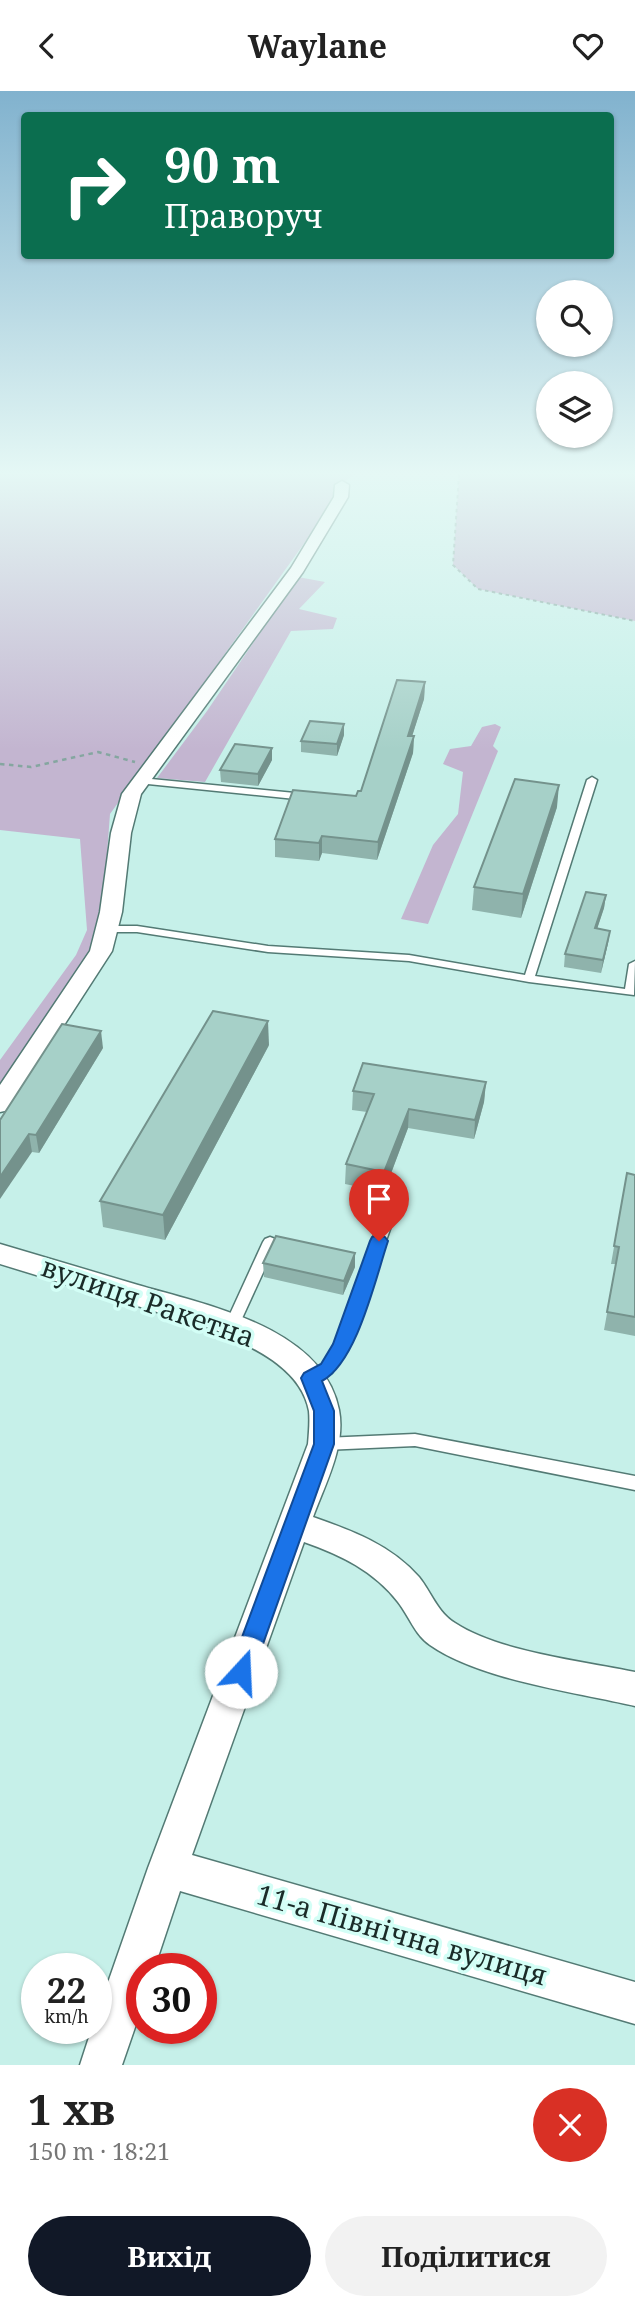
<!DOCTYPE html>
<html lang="uk">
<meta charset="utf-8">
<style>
body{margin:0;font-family:"Noto Serif",serif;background:#f2f2f2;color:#222;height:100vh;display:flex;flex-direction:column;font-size:26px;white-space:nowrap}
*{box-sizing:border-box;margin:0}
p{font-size:23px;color:#767676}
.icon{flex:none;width:38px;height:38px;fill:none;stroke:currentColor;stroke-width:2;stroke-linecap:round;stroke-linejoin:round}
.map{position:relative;height:1974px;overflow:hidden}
.drawer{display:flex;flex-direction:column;background:#fff;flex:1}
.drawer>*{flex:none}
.hud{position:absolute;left:21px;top:21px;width:593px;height:147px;border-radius:7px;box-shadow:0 2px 5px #0004;background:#0b6e4f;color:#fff;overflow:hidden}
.buttons{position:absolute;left:536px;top:189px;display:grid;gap:14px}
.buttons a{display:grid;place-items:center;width:77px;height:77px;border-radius:50%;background:#fff;box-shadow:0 2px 5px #0004;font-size:35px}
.speed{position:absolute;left:21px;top:1862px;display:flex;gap:14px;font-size:35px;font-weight:700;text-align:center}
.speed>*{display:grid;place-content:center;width:91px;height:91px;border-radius:50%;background:#fff;box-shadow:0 2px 5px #0004;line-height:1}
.speed small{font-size:18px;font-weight:400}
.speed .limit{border:10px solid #d22;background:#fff;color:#111}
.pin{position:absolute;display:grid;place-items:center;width:60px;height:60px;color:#fff;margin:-72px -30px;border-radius:50% 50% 50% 0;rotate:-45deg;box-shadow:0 0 7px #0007}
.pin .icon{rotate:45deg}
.me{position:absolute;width:77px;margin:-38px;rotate:20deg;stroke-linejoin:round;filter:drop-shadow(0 0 5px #0008)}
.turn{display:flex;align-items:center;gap:24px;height:147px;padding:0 28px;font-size:32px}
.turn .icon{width:91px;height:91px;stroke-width:2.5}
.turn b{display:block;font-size:49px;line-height:60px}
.round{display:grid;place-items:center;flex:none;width:74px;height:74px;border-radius:37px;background:#f2f2f2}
.overview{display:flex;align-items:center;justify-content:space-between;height:119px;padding:0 28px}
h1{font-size:42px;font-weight:700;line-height:52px}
.button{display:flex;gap:14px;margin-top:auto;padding:14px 28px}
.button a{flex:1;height:80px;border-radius:42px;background:#111827;color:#fff;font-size:28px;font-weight:700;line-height:80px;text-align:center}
.button a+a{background:#f2f2f2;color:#222}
header{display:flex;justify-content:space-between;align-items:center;height:91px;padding:0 28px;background:#fff;font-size:32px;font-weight:700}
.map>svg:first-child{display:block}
</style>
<header><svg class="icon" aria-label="back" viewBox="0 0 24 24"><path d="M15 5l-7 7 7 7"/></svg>Waylane<svg class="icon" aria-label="heart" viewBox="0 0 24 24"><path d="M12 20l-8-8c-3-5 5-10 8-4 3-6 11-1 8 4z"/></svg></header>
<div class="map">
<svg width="635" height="1974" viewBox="0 0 635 1974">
<rect width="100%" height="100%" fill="#c6f0e9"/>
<g fill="#c3b5d0">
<path d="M0,383H355L338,396L333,412L110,723L102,830L88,866L0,995V969L76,864L87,839L80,748L0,739Z"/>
<path d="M459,383H635V530L478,498L453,474Z"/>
<path d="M298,486L325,491L299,518L337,527L333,538L291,540L205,691L157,687L207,620Z"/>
<path d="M495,633L501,636L493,655L498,660L428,833L401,828L433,754L458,723L463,681L443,673L450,658L471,655L482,636Z"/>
</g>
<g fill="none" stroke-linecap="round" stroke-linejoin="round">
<g stroke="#537a74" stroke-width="3">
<g id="service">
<path d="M592,686L597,689L535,885L625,898L629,873L635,870L634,904L529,891L409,870L268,861L137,841H109L104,838L109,835H137L268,855L409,864L525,884L587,689Z"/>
<path d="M141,687L305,703L310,706L305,709L138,692L136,690Z"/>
<path d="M388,1119L393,1121L395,1124L349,1255L332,1282L316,1291L311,1293L306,1291L303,1287L306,1283L322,1274L335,1254L381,1124L383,1121Z"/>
<path d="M270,1146L275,1148L277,1151L239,1234L237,1238L232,1239L227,1238L225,1234L263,1151L265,1148Z"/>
<path d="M415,1343L635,1385V1399L415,1355L324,1359L318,1357L316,1353L318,1349L324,1347Z"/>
</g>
</g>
<g stroke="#537a74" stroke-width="3">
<g id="minor">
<path d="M342,390L349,394L348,406L303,481L141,703L131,742L122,821L112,860L9,1019L0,1021V994L90,860L100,821L111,742L122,703L291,477L334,406L335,394Z"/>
<path d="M0,1153C46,1167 92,1180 138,1194C206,1214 323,1236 339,1319C346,1355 325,1393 313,1426C353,1440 391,1454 419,1486C431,1501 438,1522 455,1532C499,1561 582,1570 635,1581V1615C575,1601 480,1589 430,1554C415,1544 409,1525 398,1511C374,1480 341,1464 304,1451L192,1764L635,1891V1933L180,1800L154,1878H142V1916L122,1974H80L92,1937H96V1926L148,1777L308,1353C309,1342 310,1330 309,1320C301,1276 251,1256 216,1239L0,1173Z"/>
</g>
</g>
<path stroke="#85a6a0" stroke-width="2" stroke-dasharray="3.5 3.5" stroke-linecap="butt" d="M459,383L453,474L478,498L635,530"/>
<path stroke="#85a6a0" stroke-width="2.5" stroke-dasharray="4.5 4.5" stroke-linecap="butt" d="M0,673L31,676L98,661L135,671"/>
<use href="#service" fill="#fff" fill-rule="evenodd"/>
<use href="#minor" fill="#fff" fill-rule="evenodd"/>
</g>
<g fill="#8fb3ac">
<path d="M425,591L424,608L412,645H414L413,662L377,769L322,762L319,770L275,766V748L356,705L361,700Z"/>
<path d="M344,644L337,665L301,661V650Z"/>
<path d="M272,657V669L258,695L221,691L220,679Z"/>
<path d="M557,716L521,827L472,819L474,796Z"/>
<path d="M606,804L604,817L597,838L610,840L608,852L601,882L564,876L565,863Z"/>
<path d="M269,954L165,1149L103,1136L100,1110Z"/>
<path d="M103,957L39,1062L32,1061L0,1029Z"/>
<path d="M486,991L484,1011L474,1048L408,1037L384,1101L345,1093L346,1073L367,1021L352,1019L353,1000Z"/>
<path d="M627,1082L635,1084V1245L604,1239L616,1173H611Z"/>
<path d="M263,1172L355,1176L343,1204L264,1186Z"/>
</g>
<g fill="#74928c">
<path d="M425,591L424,608L407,661L408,645Z"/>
<path d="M344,633V644L337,665V653Z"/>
<path d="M414,645L413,662L377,769L378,751Z"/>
<path d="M272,657V669L258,695V683Z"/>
<path d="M559,694L557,716L521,827L523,803Z"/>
<path d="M322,745V762L319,770V752Z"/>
<path d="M606,804L604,817L593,850L595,837Z"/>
<path d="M610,840L608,852L601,882L603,869Z"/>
<path d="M268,930L269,954L165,1149L163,1124Z"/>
<path d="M101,940L103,957L39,1062L36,1044Z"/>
<path d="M486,991L484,1011L474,1048L475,1029Z"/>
<path d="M409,1018L408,1037L384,1101V1081Z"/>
<path d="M29,1043L32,1061L0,1108V1086Z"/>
<path d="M355,1162V1176L343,1204L344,1190Z"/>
</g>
<g fill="#a6d0c8" stroke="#74928c" stroke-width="2">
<path d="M397,589L425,591L408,645H414L378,751L322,745L319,752L275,748L293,699L356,705L358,700H361Z"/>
<path d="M310,630L344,633L337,653L301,650Z"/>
<path d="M235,653L272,657L258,683L220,679Z"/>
<path d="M515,688L559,694L523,803L474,796Z"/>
<path d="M586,801L606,804L595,837L610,840L603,869L565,863Z"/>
<path d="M213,920L268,930L163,1124L100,1110Z"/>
<path d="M62,933L101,940L36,1044L29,1043L0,1086V1029Z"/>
<path d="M363,972L486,991L475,1029L409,1018L384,1081L346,1073L374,1003L353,1000Z"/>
<path d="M627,1082L635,1084V1226L607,1221L619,1156L614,1155Z"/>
<path d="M276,1145L355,1162L344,1190L263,1172Z"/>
</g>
<linearGradient id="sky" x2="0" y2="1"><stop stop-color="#81b2ce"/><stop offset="0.58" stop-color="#e5f8f5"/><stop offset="1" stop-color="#e5f8f5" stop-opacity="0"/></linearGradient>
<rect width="635" height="659" fill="url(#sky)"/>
<path fill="#1a73e8" stroke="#114b97" stroke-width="2" d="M379,1144L385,1146L388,1150C375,1189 357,1271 322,1290L334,1320V1353L253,1581L249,1588L241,1591L233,1588L229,1581L314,1353V1320L301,1287L304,1282L321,1273L333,1253L370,1150L372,1146Z"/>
<g text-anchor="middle" stroke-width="7" stroke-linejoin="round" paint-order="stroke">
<g font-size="28" fill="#1a2b28" stroke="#d3fef6">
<text transform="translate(148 1211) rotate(19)" y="10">вулиця Ракетна</text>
<text transform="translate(402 1844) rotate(16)" y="10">11-а Північна вулиця</text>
</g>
</g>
</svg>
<div class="buttons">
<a><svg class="icon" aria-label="search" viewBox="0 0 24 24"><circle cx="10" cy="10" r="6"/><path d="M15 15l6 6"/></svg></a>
<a><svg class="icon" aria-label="layers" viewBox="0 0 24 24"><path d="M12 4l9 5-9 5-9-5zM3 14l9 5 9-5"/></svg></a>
</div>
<div class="speed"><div>22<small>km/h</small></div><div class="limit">30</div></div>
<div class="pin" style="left:379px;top:1150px;background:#d93025"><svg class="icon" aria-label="arrive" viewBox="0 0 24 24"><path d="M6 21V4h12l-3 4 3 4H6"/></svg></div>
<svg class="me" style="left:241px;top:1581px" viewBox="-20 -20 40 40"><circle r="19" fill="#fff"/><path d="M0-13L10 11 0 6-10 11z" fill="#1a73e8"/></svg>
<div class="hud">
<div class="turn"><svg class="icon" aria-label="right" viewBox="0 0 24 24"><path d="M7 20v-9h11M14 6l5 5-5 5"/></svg><div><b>90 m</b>Праворуч</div></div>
</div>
</div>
<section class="drawer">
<div class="overview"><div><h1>1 хв</h1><p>150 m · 18:21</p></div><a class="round" style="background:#d93025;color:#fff"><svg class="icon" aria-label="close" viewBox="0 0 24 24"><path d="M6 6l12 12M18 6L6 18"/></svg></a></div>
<div class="button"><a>Вихід</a><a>Поділитися</a></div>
</section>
